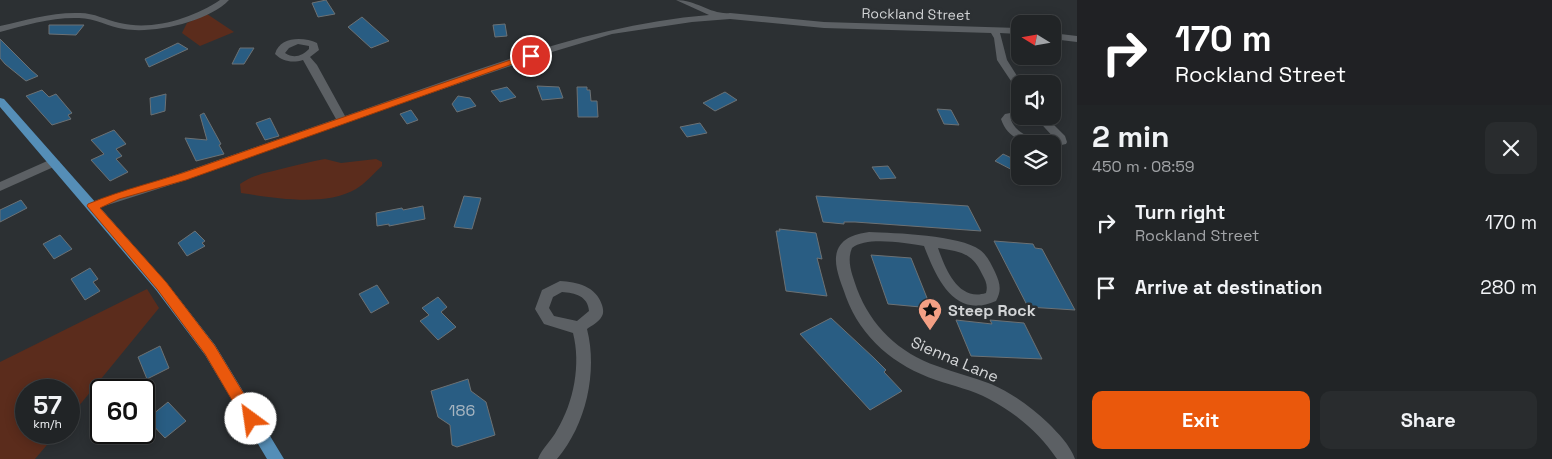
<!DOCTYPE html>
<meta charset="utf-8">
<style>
body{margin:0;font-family:"Space Grotesk",sans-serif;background:#292c2e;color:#f1f3f6;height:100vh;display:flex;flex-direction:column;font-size:19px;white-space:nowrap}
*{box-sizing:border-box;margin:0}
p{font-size:16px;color:#a2a4a7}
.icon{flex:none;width:28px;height:28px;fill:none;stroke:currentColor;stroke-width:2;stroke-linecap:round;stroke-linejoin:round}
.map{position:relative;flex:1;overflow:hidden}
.side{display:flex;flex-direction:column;background:#212426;width:475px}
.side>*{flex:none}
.hud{background:#202124;color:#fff;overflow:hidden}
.needle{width:32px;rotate:281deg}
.tools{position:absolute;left:1011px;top:15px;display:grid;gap:10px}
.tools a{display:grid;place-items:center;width:50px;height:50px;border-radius:10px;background:#212426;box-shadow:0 2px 12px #0003,0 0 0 1px #3e4143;font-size:25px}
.speed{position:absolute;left:15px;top:379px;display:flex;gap:10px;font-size:25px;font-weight:700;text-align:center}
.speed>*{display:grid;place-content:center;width:65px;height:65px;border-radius:50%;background:#212426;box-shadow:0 2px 12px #0003,0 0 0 1px #3e4143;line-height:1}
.speed small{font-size:12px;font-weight:400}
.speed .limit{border:2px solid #111;border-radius:8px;background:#fff;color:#111}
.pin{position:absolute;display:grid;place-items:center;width:42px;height:42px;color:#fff;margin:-21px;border:2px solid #fff;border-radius:50%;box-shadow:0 1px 5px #0007}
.me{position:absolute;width:55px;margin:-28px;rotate:329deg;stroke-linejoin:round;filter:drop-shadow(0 0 4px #0008)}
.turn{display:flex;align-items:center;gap:18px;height:105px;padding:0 15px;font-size:22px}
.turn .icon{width:65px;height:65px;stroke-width:2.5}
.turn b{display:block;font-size:35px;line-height:42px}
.round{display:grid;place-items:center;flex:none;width:52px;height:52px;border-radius:10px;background:#292c2e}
.head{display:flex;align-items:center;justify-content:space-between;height:85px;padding:0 15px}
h1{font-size:30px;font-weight:600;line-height:38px}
.primary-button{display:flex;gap:10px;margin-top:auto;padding:10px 15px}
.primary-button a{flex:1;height:58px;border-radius:10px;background:#ea580c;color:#fff;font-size:20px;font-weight:600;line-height:58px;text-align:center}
.primary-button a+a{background:#292c2e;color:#f1f3f6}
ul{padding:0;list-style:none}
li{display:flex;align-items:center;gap:15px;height:65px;padding:0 15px}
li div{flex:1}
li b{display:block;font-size:19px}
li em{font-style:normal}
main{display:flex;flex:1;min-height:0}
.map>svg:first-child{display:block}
</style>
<main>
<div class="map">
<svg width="1077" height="459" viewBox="0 0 1077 459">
<rect width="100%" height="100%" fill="#2c3033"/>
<g fill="#5b2c1c">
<path d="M207,14L234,32L200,46L182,33L187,23Z"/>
<path d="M325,159L341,163L376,159L382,162V166C374,173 365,184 356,189C325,207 275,198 241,193L240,184C255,173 272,172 289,167C302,164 312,161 325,159Z"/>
<path d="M147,289L159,308L69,418V390H26V432L57,433L35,459H0V362Z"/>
</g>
<g fill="#295d83" stroke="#6c7174">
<path d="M326,0L335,14L318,17L312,3Z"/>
<path d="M362,17L389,41L371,48L348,27Z"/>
<path d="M505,24L507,36L495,37L493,25Z"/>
<path d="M49,25H84L76,35L49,34Z"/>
<path d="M0,39L31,70L38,76L26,81L5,64L0,58Z"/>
<path d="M178,43L188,49L149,67L145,59Z"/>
<path d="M240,48H254L244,64H232Z"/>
<path d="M537,86L559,87L563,98L542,100Z"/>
<path d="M507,87L516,97L500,102L491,91Z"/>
<path d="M577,87H587V90H590L591,101H597L598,117H578Z"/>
<path d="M42,90L49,97L56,94L72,113L68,115L71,119L52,125L26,96Z"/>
<path d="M725,92L737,100L715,111L703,103Z"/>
<path d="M166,94L165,111L151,115L150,98Z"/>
<path d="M458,96L470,98L476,106L457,112L452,104Z"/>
<path d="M937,109L951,110L959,125L944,124Z"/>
<path d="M411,110L418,120L407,124L400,114Z"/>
<path d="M204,113L221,144L219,145L224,154L196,161L185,138L207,140L200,115Z"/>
<path d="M270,118L279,136L265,140L256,123Z"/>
<path d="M700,123L707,133L687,137L680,127Z"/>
<path d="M114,130L126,144L116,149L122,156L116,159L128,172L110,181L91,160L104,154L91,140Z"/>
<path d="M1003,154L1020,162V174L995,161Z"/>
<path d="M888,166L896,178L880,179L872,167Z"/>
<path d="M464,196L481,198L472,229L454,227Z"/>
<path d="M816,196L968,206L981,231L855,222H844V224L823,222Z"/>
<path d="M21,200L27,208L0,222V210Z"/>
<path d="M423,206L425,219L389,226V224L377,226L376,213L402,208L403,210Z"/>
<path d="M779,229L816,233L822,259L817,258L827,296L786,291L776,231H780Z"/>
<path d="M195,231L205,241L202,243L205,246L187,256L178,243Z"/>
<path d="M60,235L72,249L54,259L43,244Z"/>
<path d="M994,241L1033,244L1035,248L1042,249L1075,310L1028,307Z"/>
<path d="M871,255L911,258L931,308L888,304Z"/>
<path d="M90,268L98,279L93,282L100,291L85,300L71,279Z"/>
<path d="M377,285L389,303L371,313L359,294Z"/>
<path d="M438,297L447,307L441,312L456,327L438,340L420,321L429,315L422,308Z"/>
<path d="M831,318L874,358L886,370L884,372L902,391L870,410L800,334Z"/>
<path d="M956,320L992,324L990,320L1024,323L1042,359L971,356Z"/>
<path d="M160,346L169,368L147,379L138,357Z"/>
<path d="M468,379L471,391L486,402L495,435L457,447L452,445L450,425L438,417L431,391Z"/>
<path d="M168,402L186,421L165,438L147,419Z"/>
</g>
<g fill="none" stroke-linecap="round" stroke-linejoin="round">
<g fill="#5c6064" fill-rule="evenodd">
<path d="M220,0H229C208,22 153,34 124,29C109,27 95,18 79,18C52,17 26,25 0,32V26C26,20 52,12 80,13C94,13 106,20 120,23C153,31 193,18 220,0Z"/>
<path d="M676,0C697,0 711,15 730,13L824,22L1020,28V34L1000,33L1007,60L1022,84H1020V91L1017,90L997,60L994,38L991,33L824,28L730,19L692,22L612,34L552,52L346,122L186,180L92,210L86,206L88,203L178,174L336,119L303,60C293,63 283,62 275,54C280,36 304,37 317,43L319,50L310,57L317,65L345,116C462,76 584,25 709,15ZM298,44L309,46V49C302,56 294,59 285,53L289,48Z"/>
<path d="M1052,33L1077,36V42L1052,39Z"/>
<path d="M1020,111V116H1024L1011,120C1017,136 1041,143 1056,140L1034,116H1045L1065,136L1067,142L1066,144L1052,147V144C1031,144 1009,143 1001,119L1005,114Z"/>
<path d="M54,158L60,162L58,165L0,191V182Z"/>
<path d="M869,232C895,233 960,235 980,250C987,255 991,264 995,272C1000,283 1002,290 996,301C954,320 936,277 924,246C906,243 866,236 852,248C846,262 853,276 857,289C871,326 899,353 937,366C955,373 973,377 991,384C1012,393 1031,407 1048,423C1058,433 1070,445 1075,459H1057C1040,434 1016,413 989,399C972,390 954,386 936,380C895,366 861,338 846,297C842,285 835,270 836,257C838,239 854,234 869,232ZM938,248C960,252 972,252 982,274C986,281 988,286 986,293C958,302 945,268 938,248Z"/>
<path d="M560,281C577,282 596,286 602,305C603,308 604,313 602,316C599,322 591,326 587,329C598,372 586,425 557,459H538C542,448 552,440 557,430C574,402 581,364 573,333L544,324L535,309L542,290ZM562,292C575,293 588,296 589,311L577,321L554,316L549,308L553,297Z"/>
</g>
<path fill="#558eb7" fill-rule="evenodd" d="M0,98L4,99L166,282L215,345L284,459H267L205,355L156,290L0,107Z"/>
</g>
<path fill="#ea580c" stroke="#983908" d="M528,54L535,56L186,180L119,199L100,208L166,282L215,346L256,414L258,419L256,424L251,426L246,424L205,354L157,289L87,206L88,204C123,189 161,181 197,168C307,129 417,92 528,54Z"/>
<defs>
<g id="sight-pin" transform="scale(1.25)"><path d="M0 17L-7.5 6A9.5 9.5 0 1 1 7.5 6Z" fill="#f39f84" stroke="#2c3033"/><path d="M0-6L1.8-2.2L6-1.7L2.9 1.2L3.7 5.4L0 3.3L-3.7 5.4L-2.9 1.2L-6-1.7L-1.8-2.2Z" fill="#111"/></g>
</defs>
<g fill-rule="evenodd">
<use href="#sight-pin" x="930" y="310"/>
</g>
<g text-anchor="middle" stroke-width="5" stroke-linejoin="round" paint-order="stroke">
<g font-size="14" fill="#d2d4d6" stroke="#2c3033">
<text transform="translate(916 14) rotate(1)" y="5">Rockland Street</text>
</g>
<g font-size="16" font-weight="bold" fill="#d2d4d6" stroke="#2c3033" text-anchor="start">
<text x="948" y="316">Steep Rock</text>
</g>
<g font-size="16" fill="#d2d4d6" stroke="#2c3033">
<text transform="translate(955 359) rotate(23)" y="6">Sienna Lane</text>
</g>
<g font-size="16" fill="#a8b6c1">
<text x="462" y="416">186</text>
</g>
</g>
</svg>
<div class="tools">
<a><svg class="needle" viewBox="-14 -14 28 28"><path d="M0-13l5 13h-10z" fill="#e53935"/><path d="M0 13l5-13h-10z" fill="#a2a4a7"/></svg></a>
<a><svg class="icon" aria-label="sound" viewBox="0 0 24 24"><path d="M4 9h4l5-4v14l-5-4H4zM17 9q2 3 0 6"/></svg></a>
<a><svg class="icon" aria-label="layers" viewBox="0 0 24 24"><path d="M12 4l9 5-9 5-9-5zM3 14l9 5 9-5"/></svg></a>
</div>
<div class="speed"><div>57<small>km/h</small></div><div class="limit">60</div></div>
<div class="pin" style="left:531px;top:56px;background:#d93025"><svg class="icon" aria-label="arrive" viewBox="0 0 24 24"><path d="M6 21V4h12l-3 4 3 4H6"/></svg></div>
<svg class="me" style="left:251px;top:419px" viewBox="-20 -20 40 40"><circle r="19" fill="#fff"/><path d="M0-13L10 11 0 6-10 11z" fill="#ea580c"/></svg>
</div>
<section class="side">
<div class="hud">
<div class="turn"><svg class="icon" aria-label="right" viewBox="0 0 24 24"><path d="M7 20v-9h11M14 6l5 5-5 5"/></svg><div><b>170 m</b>Rockland Street</div></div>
</div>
<div class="head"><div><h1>2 min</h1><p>450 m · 08:59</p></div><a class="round"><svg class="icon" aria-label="close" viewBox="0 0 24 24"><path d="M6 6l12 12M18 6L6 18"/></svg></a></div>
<ul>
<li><svg class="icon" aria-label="right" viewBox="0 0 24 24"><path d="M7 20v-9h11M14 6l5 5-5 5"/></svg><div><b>Turn right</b><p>Rockland Street</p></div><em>170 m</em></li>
<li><svg class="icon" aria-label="arrive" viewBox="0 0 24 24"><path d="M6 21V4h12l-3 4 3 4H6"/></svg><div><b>Arrive at destination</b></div><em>280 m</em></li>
</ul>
<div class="primary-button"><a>Exit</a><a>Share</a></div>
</section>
</main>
